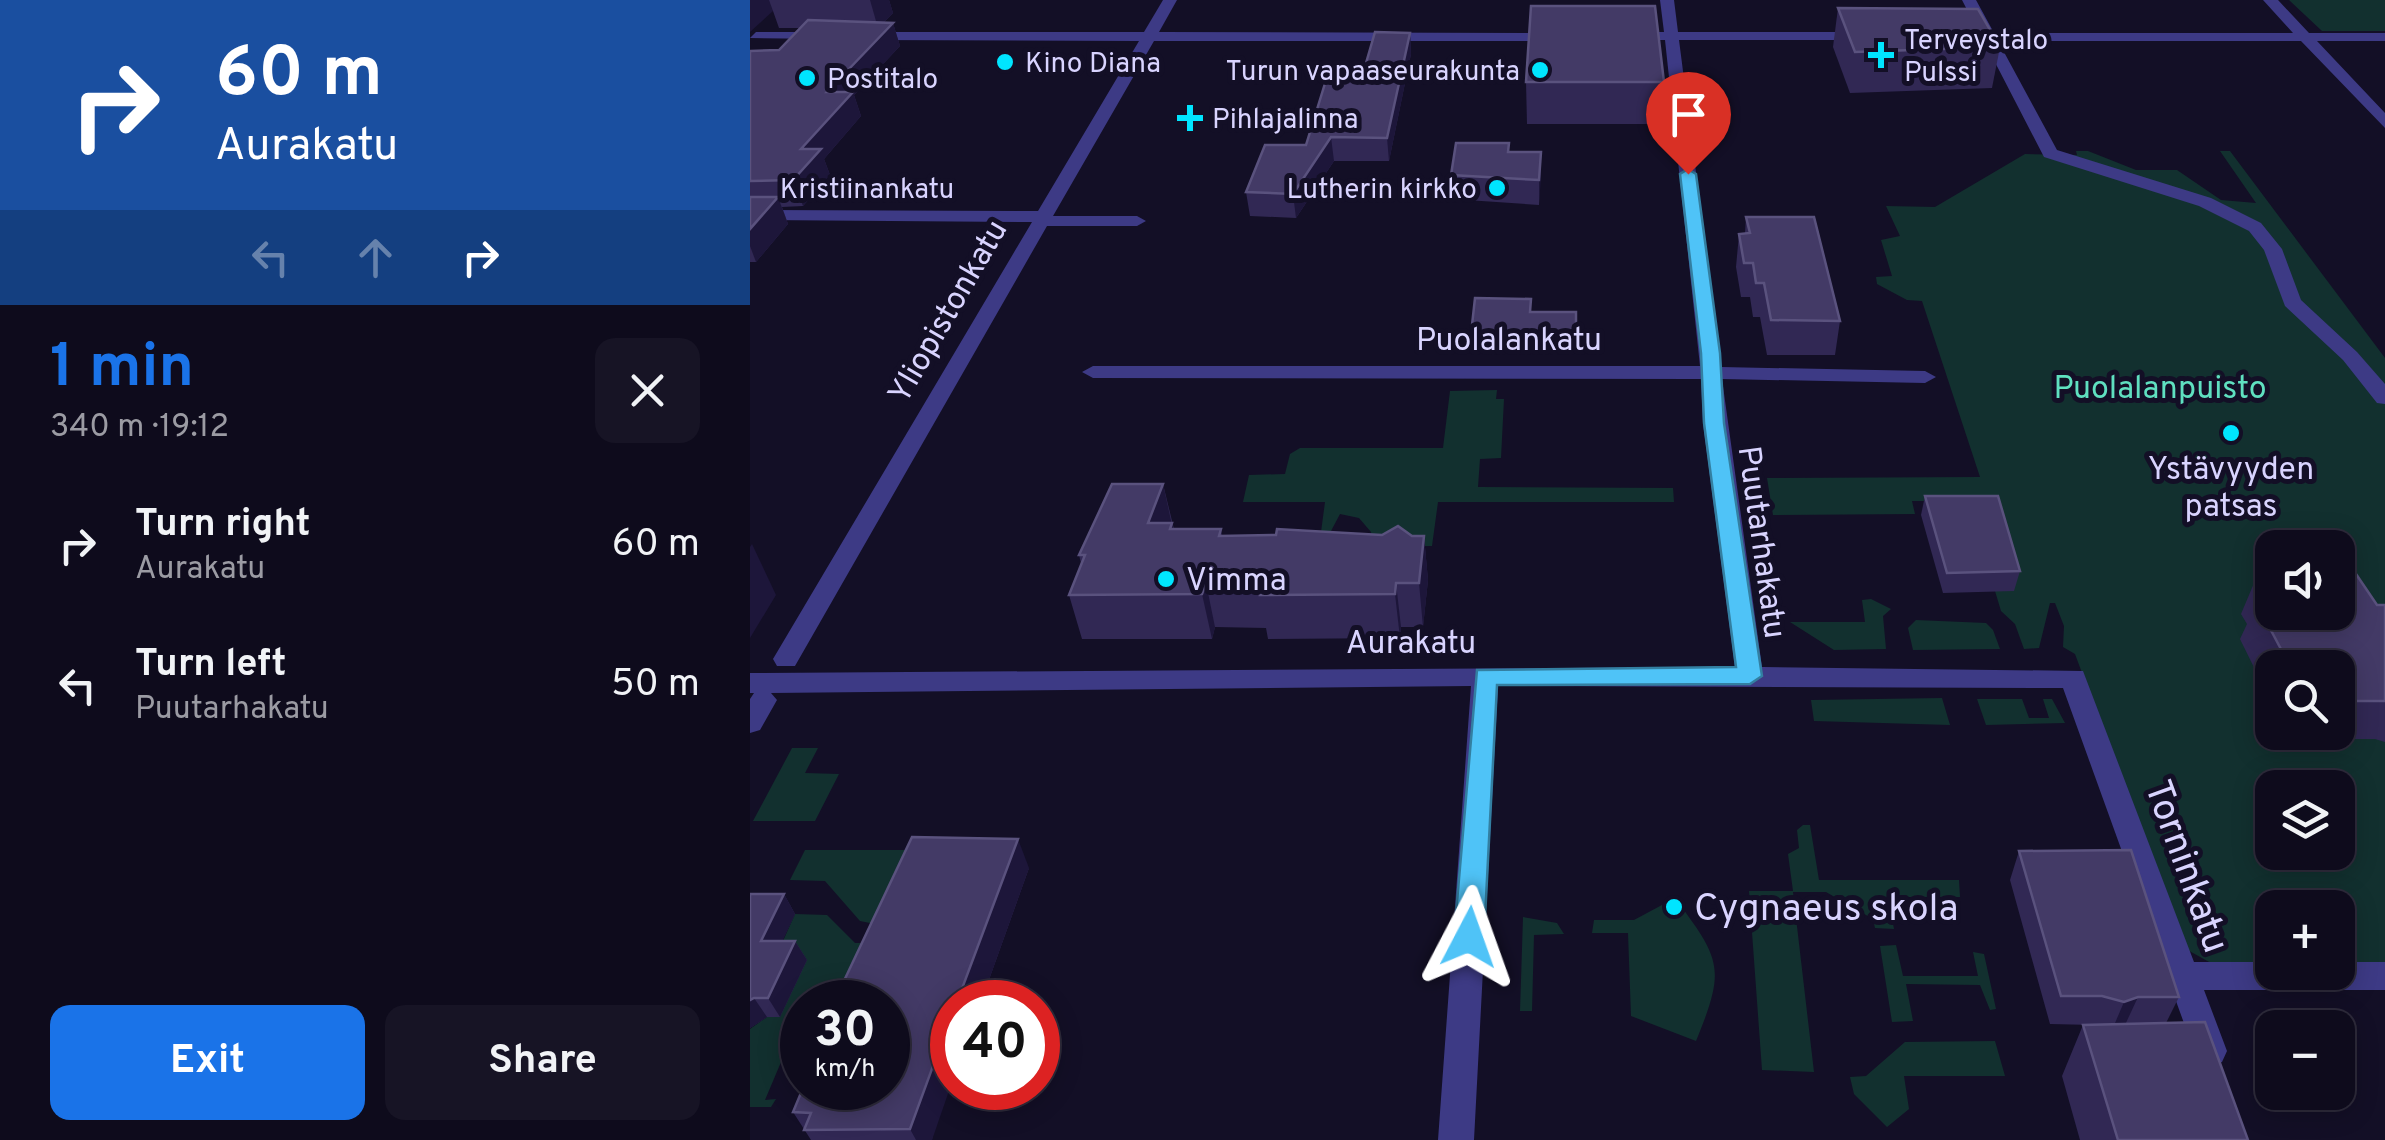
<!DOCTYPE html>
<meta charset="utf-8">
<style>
body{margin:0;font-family:Overpass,sans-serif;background:#171425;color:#f1f3f6;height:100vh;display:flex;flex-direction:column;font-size:38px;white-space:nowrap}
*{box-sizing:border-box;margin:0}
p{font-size:32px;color:#9b9ba3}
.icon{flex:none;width:55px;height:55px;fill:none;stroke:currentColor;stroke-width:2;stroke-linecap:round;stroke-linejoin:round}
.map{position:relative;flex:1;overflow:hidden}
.details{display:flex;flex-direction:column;background:#0e0b1c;width:750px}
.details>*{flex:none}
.top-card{background:#1a4fa0;color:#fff;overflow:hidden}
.buttons{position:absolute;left:1505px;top:530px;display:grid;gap:20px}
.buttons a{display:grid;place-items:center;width:100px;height:100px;border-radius:20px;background:#0e0b1c;box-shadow:0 5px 25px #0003,0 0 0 2px #2e2b3b;font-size:50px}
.speed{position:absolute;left:30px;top:980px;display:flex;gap:20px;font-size:50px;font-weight:700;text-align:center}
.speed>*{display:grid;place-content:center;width:130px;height:130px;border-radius:50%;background:#0e0b1c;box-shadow:0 5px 25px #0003,0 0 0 2px #2e2b3b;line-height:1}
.speed small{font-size:25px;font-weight:400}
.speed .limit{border:15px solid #d22;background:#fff;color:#111}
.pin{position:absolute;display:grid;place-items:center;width:85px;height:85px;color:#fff;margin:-102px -42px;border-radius:50% 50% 50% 0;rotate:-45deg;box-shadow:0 0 10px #0007}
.pin .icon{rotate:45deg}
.me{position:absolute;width:110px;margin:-55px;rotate:4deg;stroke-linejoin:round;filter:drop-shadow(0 0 8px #0008)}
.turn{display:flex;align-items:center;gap:35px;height:210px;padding:0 50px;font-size:45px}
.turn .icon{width:130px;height:130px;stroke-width:2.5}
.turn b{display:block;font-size:70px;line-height:85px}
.lanes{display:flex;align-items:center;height:95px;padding:0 50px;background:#0003;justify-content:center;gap:50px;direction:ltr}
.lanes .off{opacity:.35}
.round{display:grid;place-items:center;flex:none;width:105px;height:105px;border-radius:20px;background:#171425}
.headline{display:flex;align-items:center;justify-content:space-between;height:170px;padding:0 50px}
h1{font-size:60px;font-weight:700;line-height:75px;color:#1a73e8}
.button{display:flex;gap:20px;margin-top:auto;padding:20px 50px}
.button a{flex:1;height:115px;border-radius:20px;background:#1a73e8;color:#fff;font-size:40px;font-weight:700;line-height:115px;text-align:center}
.button a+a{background:#171425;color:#f1f3f6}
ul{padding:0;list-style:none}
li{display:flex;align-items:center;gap:30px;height:140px;padding:0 50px}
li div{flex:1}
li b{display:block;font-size:38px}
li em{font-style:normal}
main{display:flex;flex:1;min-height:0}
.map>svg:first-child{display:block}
</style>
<main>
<section class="details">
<div class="top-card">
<div class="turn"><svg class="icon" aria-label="right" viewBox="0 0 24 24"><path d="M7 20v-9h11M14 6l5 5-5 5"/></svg><div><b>60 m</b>Aurakatu</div></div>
<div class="lanes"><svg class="icon off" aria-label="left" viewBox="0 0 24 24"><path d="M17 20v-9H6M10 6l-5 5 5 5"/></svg><svg class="icon off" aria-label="ahead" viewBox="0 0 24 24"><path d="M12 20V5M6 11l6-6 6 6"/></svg><svg class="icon" aria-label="right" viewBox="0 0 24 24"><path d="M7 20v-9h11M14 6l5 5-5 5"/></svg></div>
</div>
<div class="headline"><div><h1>1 min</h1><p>340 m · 19:12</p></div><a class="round"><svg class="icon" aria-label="close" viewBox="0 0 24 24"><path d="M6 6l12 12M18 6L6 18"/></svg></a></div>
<ul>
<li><svg class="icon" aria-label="right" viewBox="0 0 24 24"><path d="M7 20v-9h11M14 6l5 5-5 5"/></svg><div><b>Turn right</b><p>Aurakatu</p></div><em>60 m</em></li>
<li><svg class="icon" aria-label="left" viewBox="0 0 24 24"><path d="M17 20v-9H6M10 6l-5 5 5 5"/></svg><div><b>Turn left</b><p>Puutarhakatu</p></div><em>50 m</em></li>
</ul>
<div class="button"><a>Exit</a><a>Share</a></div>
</section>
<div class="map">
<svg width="1635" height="1140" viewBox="0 0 1635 1140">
<rect width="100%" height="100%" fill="#130f26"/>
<g fill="#12302f" fill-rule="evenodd">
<path d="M1539,0H1635V31H1572Z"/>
<path d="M1326,151H1338L1386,170H1427L1471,200L1506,203L1470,151H1480L1635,358V964H1588V908H1522V964L1461,963L1434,948L1325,654L1313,647L1314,626L1305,603H1300L1289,648L1274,649L1265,624L1251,611L1245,591L1238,501H1162L1165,514L1023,515L1017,478L1230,477L1172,301L1157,300L1127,284L1126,277L1142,276L1131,240L1150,236L1136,206L1185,207L1275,154L1327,155ZM1522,548H1588V612H1522ZM1522,668H1588V732H1522ZM1522,788H1588V852H1522Z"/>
<path d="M747,390L746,399H754L751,458L730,459L728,487L923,488L924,502H688L682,546L592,547L622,538L621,532L609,518L590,514L581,531L571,532L575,502H493L499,475L535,474L540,454L550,448H693L700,391Z"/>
<path d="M1121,599L1141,609L1133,616L1136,649L1084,650L1040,622H1115L1112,600Z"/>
<path d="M1166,620L1236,623L1243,630L1250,649L1163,650L1158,628Z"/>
<path d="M1192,698L1200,725L1064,721L1061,700Z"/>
<path d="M1227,699H1272L1279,718H1299L1293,699H1302L1315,723L1236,725Z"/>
<path d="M42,748H68L55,773L89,774L65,821H3Z"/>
<path d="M1053,825H1060L1069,880H1209L1210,897H1138L1144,929L1125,928L1123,919L1076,892H1043L1064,1072L1012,1070L999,891H1043L1038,854L1049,848L1047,830Z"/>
<path d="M55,850H197L130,925L110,921L75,881L40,880Z"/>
<path d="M925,898C971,960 976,968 946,1041L881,1016L878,933H842L844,920H884Z"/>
<path d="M45,914L77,915L105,943H122L97,1002H52V1038L46,1051L34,1055L15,1100L26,1099L21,1107H0V1029L17,1017H30L32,943Z"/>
<path d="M773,917L807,923L814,934L784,935L782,1011H770Z"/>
<path d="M1146,945L1153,976H1228L1223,952L1234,954L1246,1009L1240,1010L1230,985L1156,984L1163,1021L1142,1022L1130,946Z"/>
<path d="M1245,1041L1255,1076H1154L1159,1109L1137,1127L1104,1094L1100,1077L1116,1076L1155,1042Z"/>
</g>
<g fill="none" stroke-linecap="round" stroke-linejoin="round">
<g fill="#3d3a85" fill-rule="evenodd">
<path d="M413,0H427L409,32L811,33L818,37L811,41H404L303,216H387L396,221L387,226H297L45,666H27L23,659L282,222L0,220V210L288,211L389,41L116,40L109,36L116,32H394Z"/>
<path d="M910,0H924L928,32H1116L1123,36L1116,40H929L971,367L1175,371L1186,377L1175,383L972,379L1012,667L1333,671L1444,962H1522V972H1588V962H1635V990H1454L1477,1051L1472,1062L1460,1067L1448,1062L1313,688L748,686L724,1140H688L721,686L21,693L27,700L10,730L0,733V699L4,693H0V673L985,667L953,423L951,379L343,378L332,372L343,366H950L915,40H876L869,36L876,32H914Z"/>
<path d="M1212,0H1226L1244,33H1543L1513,0H1528L1559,33H1635V41H1567L1635,113V128L1551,41H1248L1307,150L1461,198L1511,223L1532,249L1551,300L1607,352L1635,384V404L1627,403L1593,360L1535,306L1514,250L1499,231L1449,206L1294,157L1234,41H1211L1204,37L1229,33Z"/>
<path d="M76,32L81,33V39L0,38L6,32Z"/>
</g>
</g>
<g fill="#312854">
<path d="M0,0H139L143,13L133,23H143L150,46L104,95L111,116L74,159L80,175L53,206L32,207L38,224L6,262H0V51L29,50L50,28H29L23,11Z"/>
<path d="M1088,8L1250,47L1242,88L1100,93L1083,47Z"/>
<path d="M660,33L661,54L639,161H584L546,218L500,216L496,192L556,145L612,77Z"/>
<path d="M776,82H914L912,124H777Z"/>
<path d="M760,152H791L789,205L702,199L701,175Z"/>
<path d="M996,217L1090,321L1085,355H1017L1010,317H1003L1000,297H991L986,267L989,234L995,233Z"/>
<path d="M781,312H826V345L721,343V334Z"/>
<path d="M413,484L424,529H471L472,536H674L678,580L673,627H651L650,638L518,639L516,628L465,627L462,639H332L319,595L331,563L329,555Z"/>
<path d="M1175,496L1270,571L1264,591L1193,593L1171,515Z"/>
<path d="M1507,576L1627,605H1635V742L1625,739H1555L1552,732H1588V668H1522V704L1490,639L1497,624L1491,614Z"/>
<path d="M1269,851L1429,997L1416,1023L1498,1140H1330L1312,1076L1333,1025H1343L1300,1024L1260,880Z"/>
<path d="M279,868L231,1002H202L182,1140H61L43,1112Z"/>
<path d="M0,894H34L45,914L32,941H45L57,960L30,1017H17L0,1028Z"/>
</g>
<g fill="#1d163a">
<path d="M0,0H19L23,11L0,32Z"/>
<path d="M120,0H139L143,13L128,28Z"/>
<path d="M143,23L150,46L104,95L111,116L74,159L80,175L53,206L43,180L51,149L77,92Z"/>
<path d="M660,33L661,54L639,161L637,138Z"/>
<path d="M581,137L584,161L546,218L543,194Z"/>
<path d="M791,152V177L789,205V180Z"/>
<path d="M28,197L38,224L6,262L0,246V229Z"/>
<path d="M413,484L422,525V523L432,567L398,523Z"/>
<path d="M674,536L678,580L673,627L669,583Z"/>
<path d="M2,544L26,595L0,638V547Z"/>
<path d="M456,583L465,627L462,639L452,594Z"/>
<path d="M646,583L651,627L650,638L645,594Z"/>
<path d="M268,839L279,868L231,1002H207Z"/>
<path d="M34,894L45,914L23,961L11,941Z"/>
<path d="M45,941L57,960L30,1017L18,998Z"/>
<path d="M1388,997L1375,1025L1362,1030L1374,1002Z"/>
<path d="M4,998L17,1017L0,1028V1000Z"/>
<path d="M202,1014V1082L182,1140H166L160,1129Z"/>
</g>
<g fill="#433a66" stroke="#5a527e" stroke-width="2.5">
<path d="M781,6H905L914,82H776Z"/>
<path d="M1088,8L1228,9L1250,47L1105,52Z"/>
<path d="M58,20L143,23L77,92H103L51,149H71L43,180L0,181V51L29,50Z"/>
<path d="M625,32L660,33L637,138L581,137L543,194L496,192L515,145H556L577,77H612Z"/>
<path d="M706,143H759L758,152H791L789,180L701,175Z"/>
<path d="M0,197H28L0,229Z"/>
<path d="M996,217H1064L1090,321L1021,320L1014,283H1006L1003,263H994L989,234L1000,233Z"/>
<path d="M725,298L781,299L780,312H826V336L721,334Z"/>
<path d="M362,484H413L398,523H422L420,529H471L469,536L526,535L527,529L632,535L648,526L662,536H674L669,583H646L645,594L510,595L513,583H456L452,594L319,595L335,555H329Z"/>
<path d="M1175,496H1248L1270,571L1197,573Z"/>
<path d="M1588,572L1606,574L1627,605H1635V701H1588V668H1541L1506,602L1520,601L1507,576H1522V612H1588Z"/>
<path d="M162,837L268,839L207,1002H202V1014L160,1129L54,1130L61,1113L43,1112L53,1088H138V1002H84Z"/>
<path d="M1381,850L1429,997H1388L1374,1002L1352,996H1311L1269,851Z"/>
<path d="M0,894H34L11,941H45L18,998H4L0,1000Z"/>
<path d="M1455,1022L1498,1140H1368L1333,1025Z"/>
</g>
<path fill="#4fc3f7" stroke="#337fa1" stroke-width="2.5" d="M938,169L946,174L970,353L974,423L1012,676L1000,684L747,685L734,937L729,945L719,949L709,945L704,937L727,670L986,667L954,423L951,353L930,174Z"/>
<g fill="#00e5ff" stroke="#130f26" stroke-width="4">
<path d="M1126 40h10v10h10v10h-10v10h-10v-10h-10v-10h10z"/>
<circle cx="255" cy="62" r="10"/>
<circle cx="790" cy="70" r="10"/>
<circle cx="57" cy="78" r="10"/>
<path d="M435 103h10v10h10v10h-10v10h-10v-10h-10v-10h10z"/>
<circle cx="747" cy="188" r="10"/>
<circle cx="1481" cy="433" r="10"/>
<circle cx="416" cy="579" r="10"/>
<circle cx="924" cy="907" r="10"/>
</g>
<g text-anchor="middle" stroke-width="10" stroke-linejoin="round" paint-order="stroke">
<g font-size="28" fill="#d9d4ff" stroke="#130f26" text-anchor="start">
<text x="1154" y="49">Terveystalo<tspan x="1154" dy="32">Pulssi</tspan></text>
<text x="275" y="72">Kino Diana</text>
<text x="770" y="80" text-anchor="end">Turun vapaaseurakunta</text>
<text x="77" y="88">Postitalo</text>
<text x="462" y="128">Pihlajalinna</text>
<text x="727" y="198" text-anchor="end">Lutherin kirkko</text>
</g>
<g font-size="28" fill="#d9d4ff" stroke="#130f26">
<text x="117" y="198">Kristiinankatu</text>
</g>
<g font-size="32" fill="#d9d4ff" stroke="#130f26">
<text transform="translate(197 311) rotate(-60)" y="11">Yliopistonkatu</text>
<text x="759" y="350">Puolalankatu</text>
<text transform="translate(1013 542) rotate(82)" y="11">Puutarhakatu</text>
<text x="661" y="653">Aurakatu</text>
</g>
<g font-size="32" fill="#5fe0c0" stroke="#130f26">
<text x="1410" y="398">Puolalanpuisto</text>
</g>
<g font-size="32" fill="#d9d4ff" stroke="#130f26">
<text x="1481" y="479">Ystävyyden<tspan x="1481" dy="37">patsas</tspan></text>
<text x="436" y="590" text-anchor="start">Vimma</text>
</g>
<g font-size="38" fill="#d9d4ff" stroke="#130f26">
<text transform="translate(1438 866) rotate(70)" y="13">Torninkatu</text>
</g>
<g font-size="38" fill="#d9d4ff" stroke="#130f26" text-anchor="start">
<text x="944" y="920">Cygnaeus skola</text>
</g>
</g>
</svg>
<div class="buttons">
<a><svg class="icon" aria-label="sound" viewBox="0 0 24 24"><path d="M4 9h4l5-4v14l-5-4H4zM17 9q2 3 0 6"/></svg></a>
<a><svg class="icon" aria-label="search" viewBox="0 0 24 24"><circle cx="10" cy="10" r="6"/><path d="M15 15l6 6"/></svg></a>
<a><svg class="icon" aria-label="layers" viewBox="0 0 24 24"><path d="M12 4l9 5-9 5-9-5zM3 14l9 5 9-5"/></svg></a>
<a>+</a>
<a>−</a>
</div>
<div class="speed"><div>30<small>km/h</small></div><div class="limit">40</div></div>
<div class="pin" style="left:938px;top:174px;background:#d93025"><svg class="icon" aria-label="arrive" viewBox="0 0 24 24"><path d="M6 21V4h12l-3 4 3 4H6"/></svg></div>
<svg class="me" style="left:719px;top:937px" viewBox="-20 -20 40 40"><path d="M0-17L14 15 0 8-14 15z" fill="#4fc3f7" stroke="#fff" stroke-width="4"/></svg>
</div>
</main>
